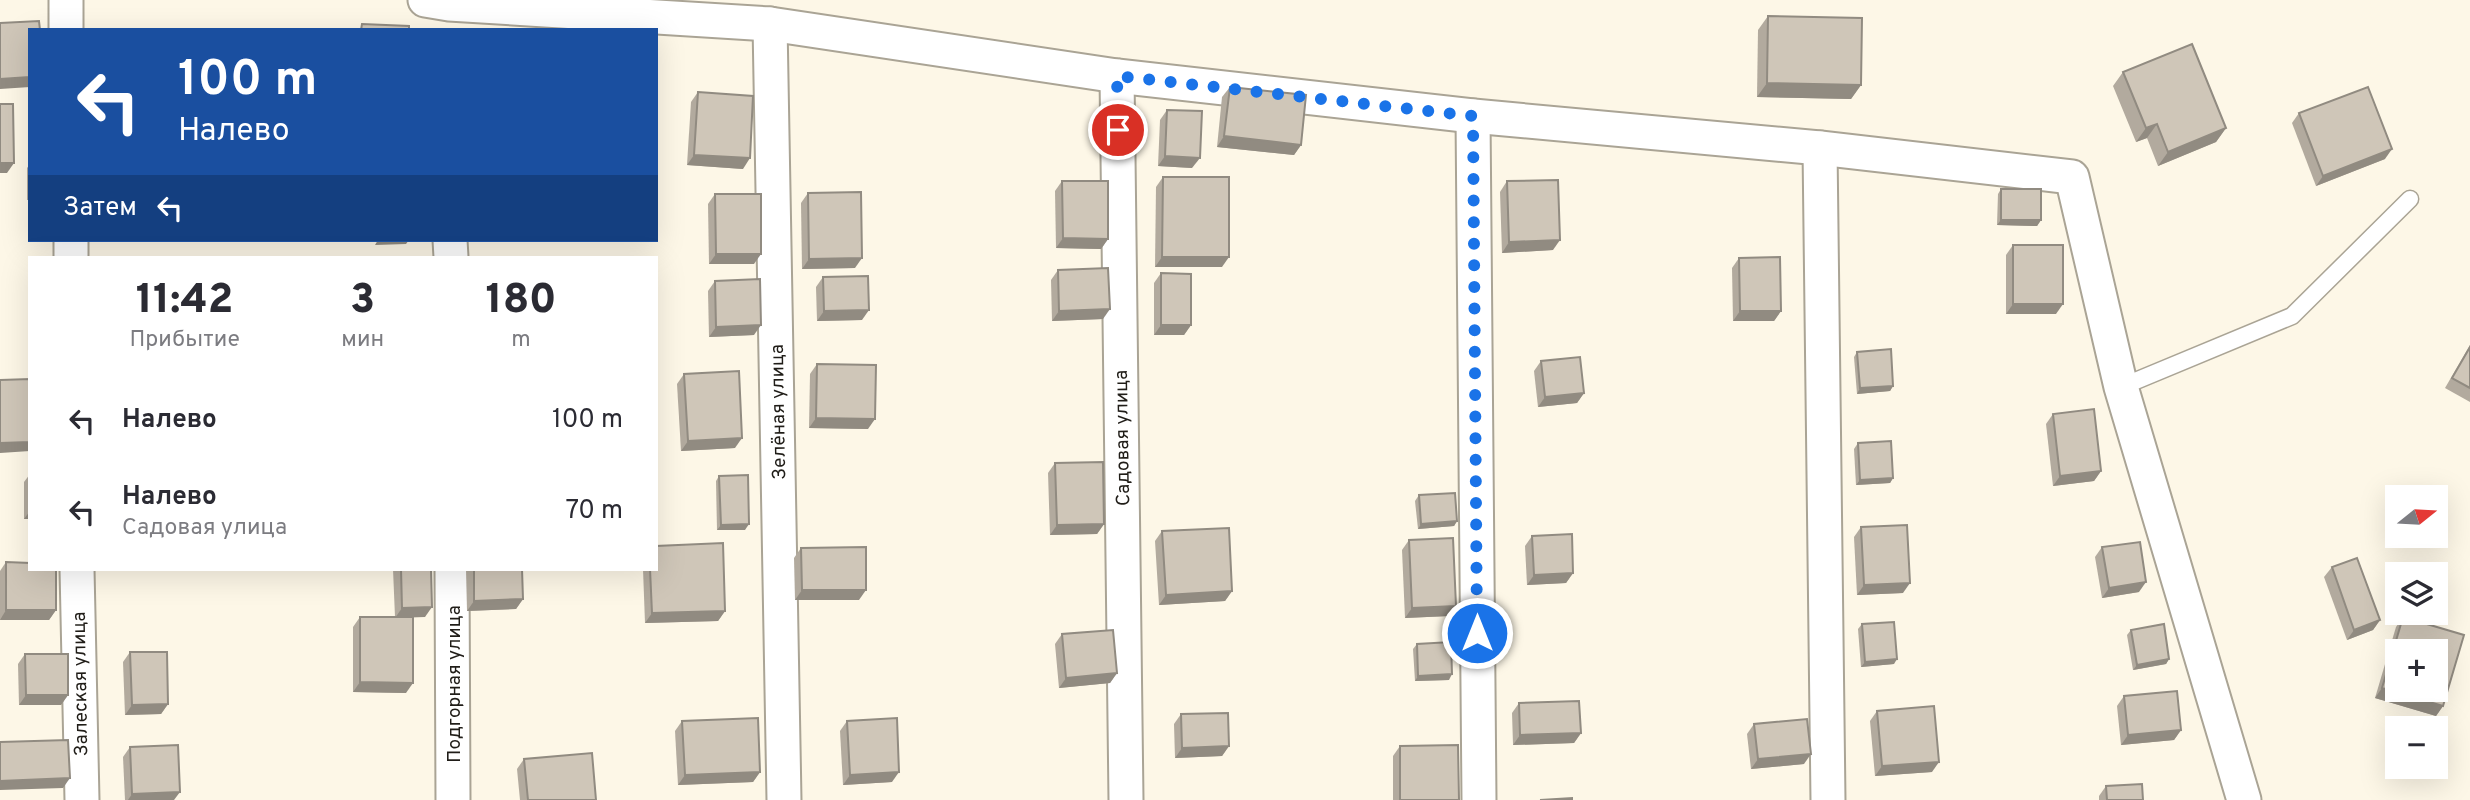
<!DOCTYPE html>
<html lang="ru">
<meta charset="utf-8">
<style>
body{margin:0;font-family:Overpass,sans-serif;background:#f2f2f3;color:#2b2b33;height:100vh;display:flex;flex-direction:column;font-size:26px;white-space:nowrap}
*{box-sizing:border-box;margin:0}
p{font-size:23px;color:#7c7c81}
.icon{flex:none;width:38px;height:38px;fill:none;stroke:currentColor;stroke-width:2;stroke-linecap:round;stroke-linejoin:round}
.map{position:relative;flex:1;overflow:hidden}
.side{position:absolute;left:28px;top:256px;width:630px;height:315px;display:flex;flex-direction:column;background:#fff;border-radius:0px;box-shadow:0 7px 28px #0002}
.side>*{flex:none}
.guide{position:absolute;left:28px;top:28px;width:630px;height:214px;border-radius:0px;box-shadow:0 7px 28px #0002;background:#1a4fa0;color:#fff;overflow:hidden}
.needle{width:46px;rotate:72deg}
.tools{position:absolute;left:2385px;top:485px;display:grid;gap:14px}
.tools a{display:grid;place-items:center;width:63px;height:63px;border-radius:0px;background:#fff;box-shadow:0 7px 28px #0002;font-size:35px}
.pin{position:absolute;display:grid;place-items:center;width:60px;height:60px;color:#fff;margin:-30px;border:4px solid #fff;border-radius:50%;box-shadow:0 2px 7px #0007}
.me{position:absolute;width:77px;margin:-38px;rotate:0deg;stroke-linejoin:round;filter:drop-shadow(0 0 5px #0008)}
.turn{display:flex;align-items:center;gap:24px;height:147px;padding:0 35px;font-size:32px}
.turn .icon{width:91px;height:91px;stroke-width:2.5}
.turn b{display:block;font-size:49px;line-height:60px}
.then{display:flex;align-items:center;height:66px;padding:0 35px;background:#0003;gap:14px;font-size:26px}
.eta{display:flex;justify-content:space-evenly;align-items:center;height:119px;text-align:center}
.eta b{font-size:42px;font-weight:800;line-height:49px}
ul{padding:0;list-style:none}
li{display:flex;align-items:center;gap:21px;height:91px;padding:0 35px}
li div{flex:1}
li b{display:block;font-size:26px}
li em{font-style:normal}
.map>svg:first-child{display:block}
</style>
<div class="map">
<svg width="2470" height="800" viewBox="0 0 2470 800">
<rect width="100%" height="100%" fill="#fdf7e7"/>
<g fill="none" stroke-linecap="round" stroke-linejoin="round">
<g stroke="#aaa495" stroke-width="19">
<path id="service" d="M2121,387L2292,316L2410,199"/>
</g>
<g stroke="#aaa495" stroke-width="37">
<g id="minor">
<path d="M66,0V30"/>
<path d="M425,0L449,4L770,24L1117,76L1473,116L1820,148L2072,177L2121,387L2244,800"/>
<path d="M770,24L784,800"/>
<path d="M1117,76L1126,800"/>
<path d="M1473,116L1479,800"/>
<path d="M1820,148L1828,800"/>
<path d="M71,240V257"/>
<path d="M450,240L451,257"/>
<path d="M77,569L82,800"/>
<path d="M452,569L453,800"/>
</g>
</g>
<use href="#service" stroke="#fff" stroke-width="16"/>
<use href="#minor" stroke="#fff" stroke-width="33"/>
</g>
<g fill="#b2aa9e">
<path d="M1768,16L1861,85L1851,99L1757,97L1758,30Z"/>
<path d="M2123,72L2226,128L2216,142L2158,166L2147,138L2136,142L2113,86Z"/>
<path d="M1230,87L1301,145L1294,155L1217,147L1222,97Z"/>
<path d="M698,92L743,169L687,165L691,102Z"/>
<path d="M1167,110L1192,168L1158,166L1160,120Z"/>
<path d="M2299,113L2385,159L2316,186L2292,123Z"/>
<path d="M30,164V200H27V168Z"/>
<path d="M1163,177L1222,267H1155L1156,187Z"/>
<path d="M1062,181L1108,239L1101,249L1056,248L1055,191Z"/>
<path d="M1507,181L1553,250L1502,253L1500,192Z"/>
<path d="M2001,189L2041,220L2037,226L1997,225L1998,194Z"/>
<path d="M808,193L855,268L802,269L801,203Z"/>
<path d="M715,194L754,264H709L708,204Z"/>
<path d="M2013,245L2056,314H2006V255Z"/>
<path d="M1739,258L1781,311L1774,321H1733L1732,268Z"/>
<path d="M1058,270L1103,319L1052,321L1051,280Z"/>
<path d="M1161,273L1191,325L1184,335H1154V283Z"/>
<path d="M823,277L862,320L817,321L816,287Z"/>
<path d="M715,281L754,335L709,337L708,291Z"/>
<path d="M2470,345V402L2445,388Z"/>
<path d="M1857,352L1893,386L1890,391L1857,394L1854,357Z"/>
<path d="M1541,361L1584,393L1577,403L1538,407L1534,371Z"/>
<path d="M817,364L868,429L809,428L810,374Z"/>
<path d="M684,374L735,448L681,451L677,384Z"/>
<path d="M2053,414L2101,471L2094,481L2053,486L2046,424Z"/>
<path d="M1858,443L1893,478L1890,483L1856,485L1854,449Z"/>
<path d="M1055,463L1104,524L1097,534L1050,535L1048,473Z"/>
<path d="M30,474V519H24V482Z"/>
<path d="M719,476L745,530H717L716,481Z"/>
<path d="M1419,495L1457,521L1454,526L1418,529L1415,501Z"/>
<path d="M1861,527L1903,593L1857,595L1854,537Z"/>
<path d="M1162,531L1232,591L1225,601L1159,605L1155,541Z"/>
<path d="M1532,536L1573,573L1566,583L1527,585L1525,546Z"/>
<path d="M1409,540L1456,606L1449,616L1405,618L1402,550Z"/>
<path d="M2102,547L2139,592L2102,598L2095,557Z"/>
<path d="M801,548L859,600H795L794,558Z"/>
<path d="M6,562L56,610L49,620H0V571Z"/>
<path d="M2332,567L2380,620L2373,630L2347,640L2324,577Z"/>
<path d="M393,569H431L425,617H408L406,693L353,692V627L360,617H395Z"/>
<path d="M466,569H522L523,599L516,609L467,611Z"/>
<path d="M643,569H656L725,611L718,621L645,623Z"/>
<path d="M2403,617L2443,706L2436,716L2375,698L2396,627Z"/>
<path d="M1862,624L1894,664L1861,667L1858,629Z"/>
<path d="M2131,630L2169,659L2166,664L2133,670L2127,635Z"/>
<path d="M1062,634L1117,673L1110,683L1059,688L1055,644Z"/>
<path d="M1417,644L1449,680L1415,681L1413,649Z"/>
<path d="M130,652L168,704L161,714L125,715L123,662Z"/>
<path d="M25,654L68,695L61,705H19L18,664Z"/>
<path d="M2124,696L2181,730L2174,740L2121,745L2117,706Z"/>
<path d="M1519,703L1581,733L1574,743L1513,745L1512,713Z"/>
<path d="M1877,711L1932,772L1875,776L1870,721Z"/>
<path d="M1181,714L1229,746L1222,756L1175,758L1174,724Z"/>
<path d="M682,721L760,772L753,782L678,785L675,731Z"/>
<path d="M847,721L892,782L843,785L840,731Z"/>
<path d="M1754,724L1804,764L1751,769L1747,734Z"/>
<path d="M1400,746L1459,800H1393V756Z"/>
<path d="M130,747L174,800H125L123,757Z"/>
<path d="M524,759L596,800H520L517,769Z"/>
<path d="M2106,786L2143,800H2099V796Z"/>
</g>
<g fill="#918b81">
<path d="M30,77V87L0,89V79Z"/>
<path d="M1767,83L1861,85L1851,99L1757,97Z"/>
<path d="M2157,124L2147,138L2136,142L2146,128Z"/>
<path d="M2226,128L2216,142L2158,166L2168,152Z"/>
<path d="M1224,136L1301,145L1294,155L1217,147Z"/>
<path d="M2392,149L2385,159L2316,186L2323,176Z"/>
<path d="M694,155L750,158L743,169L687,165Z"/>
<path d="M1165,156L1200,158L1192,168L1158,166Z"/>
<path d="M0,163H14L7,173H0Z"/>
<path d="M2001,220H2041L2037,226L1997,225Z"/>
<path d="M1063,238L1108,239L1101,249L1056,248Z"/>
<path d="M378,240H409L406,244L375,245Z"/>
<path d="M1560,240L1553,250L1502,253L1509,242Z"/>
<path d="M716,254H761L754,264H709Z"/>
<path d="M1162,257H1229L1222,267H1155Z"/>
<path d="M862,258L855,268L802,269L809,259Z"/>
<path d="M2013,304H2063L2056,314H2006Z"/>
<path d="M1110,309L1103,319L1052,321L1059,311Z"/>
<path d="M869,310L862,320L817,321L824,311Z"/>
<path d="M1740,311H1781L1774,321H1733Z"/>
<path d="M761,325L754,335L709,337L716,327Z"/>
<path d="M1161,325H1191L1184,335H1154Z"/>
<path d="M1893,386L1890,391L1857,394L1860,388Z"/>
<path d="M1584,393L1577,403L1538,407L1545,397Z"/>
<path d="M816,418L875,419L868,429L809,428Z"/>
<path d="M742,438L735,448L681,451L688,441Z"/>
<path d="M30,442V451L0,453V443Z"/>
<path d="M2101,471L2094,481L2053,486L2060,476Z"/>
<path d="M1893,478L1890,483L1856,485L1860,480Z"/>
<path d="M30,511V519H24Z"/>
<path d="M1457,521L1454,526L1418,529L1421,524Z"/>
<path d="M749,524L745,530H717L721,525Z"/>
<path d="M1104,524L1097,534L1050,535L1057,525Z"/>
<path d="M1573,573L1566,583L1527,585L1534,575Z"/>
<path d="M2146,582L2139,592L2102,598L2109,588Z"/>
<path d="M1910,583L1903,593L1857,595L1864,585Z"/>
<path d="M802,590H866L859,600H795Z"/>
<path d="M1232,591L1225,601L1159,605L1166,595Z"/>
<path d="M523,599L516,609L467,611L474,601Z"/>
<path d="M1456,606L1449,616L1405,618L1412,608Z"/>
<path d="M432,607L425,617L395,618L402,608Z"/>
<path d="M6,610H56L49,620H0Z"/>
<path d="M725,611L718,621L645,623L652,613Z"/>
<path d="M2380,620L2373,630L2347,640L2354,630Z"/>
<path d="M1897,659L1894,664L1861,667L1865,662Z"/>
<path d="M2169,659L2166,664L2133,670L2137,665Z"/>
<path d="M1117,673L1110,683L1059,688L1066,678Z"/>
<path d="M1452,674L1449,680L1415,681L1418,676Z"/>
<path d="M360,682L413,683L406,693L353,692Z"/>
<path d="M2382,688L2443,706L2436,716L2375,698Z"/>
<path d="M26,695H68L61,705H19Z"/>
<path d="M168,704L161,714L125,715L132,705Z"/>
<path d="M2181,730L2174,740L2121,745L2128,735Z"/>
<path d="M1581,733L1574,743L1513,745L1520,735Z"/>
<path d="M1229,746L1222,756L1175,758L1182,748Z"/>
<path d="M1811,754L1804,764L1751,769L1758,759Z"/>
<path d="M1939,762L1932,772L1875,776L1882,766Z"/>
<path d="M760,772L753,782L678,785L685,775Z"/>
<path d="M899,772L892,782L843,785L850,775Z"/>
<path d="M70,778L63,788L0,790V781Z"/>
<path d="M180,792L174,800H128L132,794Z"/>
</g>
<g fill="#cfc6b8" stroke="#918b81" stroke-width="2" fill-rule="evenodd">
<path d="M1768,16L1862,18L1861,85L1767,83Z"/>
<path d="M39,21L40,30H30V77L0,79V23Z"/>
<path d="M362,24L409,26V30H361Z"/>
<path d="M2192,44L2226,128L2168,152L2157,124L2146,128L2123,72Z"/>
<path d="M1230,87L1306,95L1301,145L1224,136Z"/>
<path d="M2368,87L2392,149L2323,176L2299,113Z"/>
<path d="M698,92L753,96L750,158L694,155Z"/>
<path d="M0,104H13L14,163H0Z"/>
<path d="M1167,110L1202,111L1200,158L1165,156Z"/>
<path d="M1163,177H1229V257H1162Z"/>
<path d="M1558,180L1560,240L1509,242L1507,181Z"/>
<path d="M1062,181H1108V239L1063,238Z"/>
<rect x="2001" y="189" width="40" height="31"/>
<path d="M861,192L862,258L809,259L808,193Z"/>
<path d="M715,194H761V254H716Z"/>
<rect x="2013" y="245" width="50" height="59"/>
<path d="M1780,257L1781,311H1740L1739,258Z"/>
<path d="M1108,268L1110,309L1059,311L1058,270Z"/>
<path d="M1161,273L1191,274V325H1161Z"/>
<path d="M868,276L869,310L824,311L823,277Z"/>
<path d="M760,279L761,325L716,327L715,281Z"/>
<path d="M2470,347V388L2452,378Z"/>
<path d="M1891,349L1893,386L1860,388L1857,352Z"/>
<path d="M1580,357L1584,393L1545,397L1541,361Z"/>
<path d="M817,364L876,365L875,419L816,418Z"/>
<path d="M739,371L742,438L688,441L684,374Z"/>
<path d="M30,379V442L0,443V380Z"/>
<path d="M2094,409L2101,471L2060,476L2053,414Z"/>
<path d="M1891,441L1893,478L1860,480L1858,443Z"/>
<path d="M1103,462L1104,524L1057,525L1055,463Z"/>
<path d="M748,475L749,524L721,525L719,476Z"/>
<path d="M1455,493L1457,521L1421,524L1419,495Z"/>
<path d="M1907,525L1910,583L1864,585L1861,527Z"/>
<path d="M1229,528L1232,591L1166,595L1162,531Z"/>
<path d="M1572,534L1573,573L1534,575L1532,536Z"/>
<path d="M1453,538L1456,606L1412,608L1409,540Z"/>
<path d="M2140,542L2146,582L2109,588L2102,547Z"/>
<path d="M723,543L725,611L652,613L650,569H656V546Z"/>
<path d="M866,547V590H802L801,548Z"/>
<path d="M2357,558L2380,620L2354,630L2332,567Z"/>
<path d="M6,562L30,563V569H56V610H6Z"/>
<path d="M401,569H431L432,607L402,608Z"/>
<path d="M474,569H522L523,599L474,601Z"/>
<path d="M360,617H413V683L360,682Z"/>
<path d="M2403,617L2464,635L2443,706L2382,688ZM2398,651H2436V690H2398Z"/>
<path d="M1894,622L1897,659L1865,662L1862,624Z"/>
<path d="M2164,624L2169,659L2137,665L2131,630Z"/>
<path d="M1113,630L1117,673L1066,678L1062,634Z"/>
<path d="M1451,642L1452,674L1418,676L1417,644Z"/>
<path d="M130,652H167L168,704L132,705Z"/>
<path d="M25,654H68V695H26Z"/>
<path d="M2177,691L2181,730L2128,735L2124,696Z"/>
<path d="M1579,701L1581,733L1520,735L1519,703Z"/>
<path d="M1934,706L1939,762L1882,766L1877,711Z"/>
<path d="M1228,713L1229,746L1182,748L1181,714Z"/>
<path d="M758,718L760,772L685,775L682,721Z"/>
<path d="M897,718L899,772L850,775L847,721Z"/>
<path d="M1807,719L1811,754L1758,759L1754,724Z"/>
<path d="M68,740L70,778L0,781V742Z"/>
<path d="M178,745L180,792L132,794L130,747Z"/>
<path d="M1458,745L1459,800H1400V746Z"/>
<path d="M592,753L596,800H528L524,759Z"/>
<path d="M2142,784L2143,800H2107L2106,786Z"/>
<path d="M1572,798V800H1540Z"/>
</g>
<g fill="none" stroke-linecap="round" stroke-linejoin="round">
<path stroke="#1a73e8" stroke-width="12" stroke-dasharray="0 21.6" d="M1118,130L1117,76L1473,116L1477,633"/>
</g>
<g text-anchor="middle" stroke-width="5" stroke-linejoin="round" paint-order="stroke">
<g font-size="19" fill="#201d18" stroke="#fff">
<text transform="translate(777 412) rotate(-91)" y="7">Зелёная улица</text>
<text transform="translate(1121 438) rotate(-91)" y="7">Садовая улица</text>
<text transform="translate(79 684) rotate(-91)" y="7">Залеская улица</text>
<text transform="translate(453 684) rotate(-90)" y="7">Подгорная улица</text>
</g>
</g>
</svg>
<div class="tools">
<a><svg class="needle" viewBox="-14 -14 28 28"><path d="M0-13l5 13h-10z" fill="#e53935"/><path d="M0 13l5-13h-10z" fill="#7c7c81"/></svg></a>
<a><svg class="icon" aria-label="layers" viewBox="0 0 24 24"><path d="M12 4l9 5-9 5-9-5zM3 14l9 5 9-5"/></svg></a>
<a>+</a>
<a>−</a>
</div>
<div class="pin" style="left:1118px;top:130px;background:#d93025"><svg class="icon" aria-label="arrive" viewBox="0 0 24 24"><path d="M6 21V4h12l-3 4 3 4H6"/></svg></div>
<svg class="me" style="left:1477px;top:633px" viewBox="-20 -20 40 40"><circle r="17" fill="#1a73e8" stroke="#fff" stroke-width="3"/><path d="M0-11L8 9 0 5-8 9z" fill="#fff"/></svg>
<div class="guide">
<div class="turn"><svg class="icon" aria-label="left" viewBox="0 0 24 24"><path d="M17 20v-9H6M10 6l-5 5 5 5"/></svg><div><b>100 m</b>Налево</div></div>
<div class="then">Затем<svg class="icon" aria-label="left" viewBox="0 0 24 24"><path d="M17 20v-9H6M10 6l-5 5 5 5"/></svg></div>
</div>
<section class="side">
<div class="eta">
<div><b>11:42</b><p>Прибытие</p></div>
<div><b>3</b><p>мин</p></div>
<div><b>180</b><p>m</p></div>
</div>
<ul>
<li><svg class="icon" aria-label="left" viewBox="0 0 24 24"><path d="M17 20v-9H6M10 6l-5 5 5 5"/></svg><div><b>Налево</b></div><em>100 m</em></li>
<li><svg class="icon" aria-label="left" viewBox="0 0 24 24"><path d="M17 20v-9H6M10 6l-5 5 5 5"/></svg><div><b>Налево</b><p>Садовая улица</p></div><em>70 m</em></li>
</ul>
</section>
</div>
